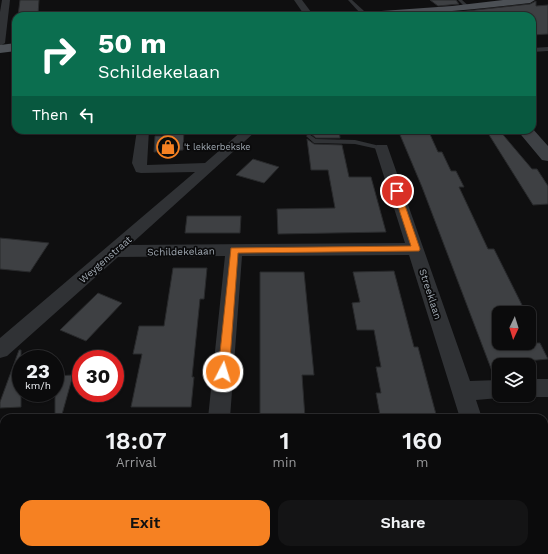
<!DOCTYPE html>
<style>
body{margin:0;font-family:"Work Sans",sans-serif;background:#141415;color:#f1f3f6;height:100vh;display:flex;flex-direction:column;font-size:15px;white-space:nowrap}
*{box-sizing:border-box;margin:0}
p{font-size:13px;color:#9a9b9d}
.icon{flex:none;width:22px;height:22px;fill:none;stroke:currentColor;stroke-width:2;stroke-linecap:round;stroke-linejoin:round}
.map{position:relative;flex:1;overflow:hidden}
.sheet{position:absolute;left:0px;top:414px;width:548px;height:140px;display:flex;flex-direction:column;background:#0b0b0c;border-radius:12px 12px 0 0;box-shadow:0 1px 3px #0004,0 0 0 1px #2b2b2d}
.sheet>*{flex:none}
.top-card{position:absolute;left:12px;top:12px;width:524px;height:122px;border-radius:12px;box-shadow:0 1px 3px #0004,0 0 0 1px #2b2b2d;background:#0b6e4f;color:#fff;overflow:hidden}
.needle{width:26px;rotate:184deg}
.tools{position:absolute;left:492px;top:306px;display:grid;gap:8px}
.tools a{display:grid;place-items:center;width:44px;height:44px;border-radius:8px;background:#0b0b0c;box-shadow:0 1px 3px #0004,0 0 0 1px #2b2b2d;font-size:20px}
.speed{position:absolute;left:12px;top:350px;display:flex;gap:8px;font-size:20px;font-weight:700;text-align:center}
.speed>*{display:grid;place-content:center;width:52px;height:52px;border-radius:50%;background:#0b0b0c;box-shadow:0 1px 3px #0004,0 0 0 1px #2b2b2d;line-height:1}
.speed small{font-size:10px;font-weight:400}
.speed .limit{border:6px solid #d22;background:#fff;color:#111}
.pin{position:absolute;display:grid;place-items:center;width:34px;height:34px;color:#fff;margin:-17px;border:2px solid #fff;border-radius:50%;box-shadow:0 1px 4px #0007}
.me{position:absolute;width:44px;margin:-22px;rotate:5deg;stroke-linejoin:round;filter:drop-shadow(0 0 3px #0008)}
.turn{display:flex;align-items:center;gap:14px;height:84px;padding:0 20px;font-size:18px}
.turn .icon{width:52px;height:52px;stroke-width:2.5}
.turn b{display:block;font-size:28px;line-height:34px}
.then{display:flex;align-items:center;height:38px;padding:0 20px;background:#0003;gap:8px;font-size:15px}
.eta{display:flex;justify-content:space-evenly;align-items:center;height:68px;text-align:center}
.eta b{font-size:24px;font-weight:600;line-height:28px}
.action{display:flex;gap:8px;margin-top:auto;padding:8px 20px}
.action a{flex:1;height:46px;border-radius:12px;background:#f68122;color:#111;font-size:16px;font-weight:600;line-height:46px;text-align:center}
.action a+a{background:#141415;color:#f1f3f6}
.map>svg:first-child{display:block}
</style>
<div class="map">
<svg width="548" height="554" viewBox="0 0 548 554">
<rect width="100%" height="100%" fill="#0f0f10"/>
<g fill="#3e4043" stroke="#292a2c">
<path d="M20,0H39L38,15L18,16Z"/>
<path d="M430,0H456L459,4L438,6Z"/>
<path d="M536,1V6L548,5V34L532,35V16H453L448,13L530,4Z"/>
<path d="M164,130H184L183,150L154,152L155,136H163Z"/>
<path d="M306,130H339L340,138H316L310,133L307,134Z"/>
<path d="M398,130H428L438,152H442L451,171H456L464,187H459L488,249H494L526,313H499V343H540L548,359L527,361L499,360V379H495L422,187Z"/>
<path d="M486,130H499L532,169H537L548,186V204L533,205Z"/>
<path d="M307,139L314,144L342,145L349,177H371L386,232L278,234L277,209L335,208L328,170H311Z"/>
<path d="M253,159L279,167L264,183L236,175Z"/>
<path d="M187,216H241L240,233H185Z"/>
<path d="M0,238L11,239L49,243L30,272L0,269Z"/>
<path d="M173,268H207L204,299H200L192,377H194L191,407H131L142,354H133L139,326H164Z"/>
<path d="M394,271L414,347H418L437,418H392L391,415H380L376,393H381L376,367H381L374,330H357L352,303L360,302L353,272Z"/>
<path d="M260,272H304L314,375H302L305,418H260Z"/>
<path d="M98,293L122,303L86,341L60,330Z"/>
<path d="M19,350H21V407L0,408V402Z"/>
<path d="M73,375L61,418H55V376Z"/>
</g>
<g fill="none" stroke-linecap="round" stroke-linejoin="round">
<path stroke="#36393c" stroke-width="1.5" stroke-dasharray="1 1.5" stroke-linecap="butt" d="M330,16L339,14"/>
<path stroke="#36393c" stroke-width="3.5" stroke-dasharray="2.5 4" stroke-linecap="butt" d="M208,554L209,550"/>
<g fill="#303235" fill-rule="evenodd">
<path d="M348,0H352L364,11V13H360Z"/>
<path d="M458,0H462L471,8L467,9Z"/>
<path d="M548,47V51L532,52V48Z"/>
<path d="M309,134L316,139L355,140L384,147L385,148L382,150L355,144L314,143L306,136Z"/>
</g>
<g fill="#303235" fill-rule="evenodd">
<path d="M2,0H10L5,43L0,46V12Z"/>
<path d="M294,0H302L314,16H305Z"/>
<path d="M137,130H149L147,165L205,163L243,130H257L130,245L405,243L375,148L377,145H387L470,381L499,380V395L507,396L499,398L476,400L482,418H460L409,255L242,256L230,418H208L225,256L118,257L7,356L0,358V338L195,172L141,173L136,172L132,163Z"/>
<path d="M529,379H548V397H529L523,395H529Z"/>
<path d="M501,550H529L530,554H502Z"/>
</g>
<path fill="#3e4145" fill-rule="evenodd" d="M532,128L548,146V161L542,160L517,130H532Z"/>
<g fill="#4c5055" fill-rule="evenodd">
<path d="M503,0H535L530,3C468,10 410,16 348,16L353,13L452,6Z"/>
<path d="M16,43V51L0,53V45Z"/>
</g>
</g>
<path fill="#f68122" stroke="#a05416" d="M394,189H399L400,191L420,249L419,251L238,253L229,372L227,375L223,377L219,375L218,372L231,248L411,246L393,191Z"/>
<defs>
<g id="shop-ring" transform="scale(1.15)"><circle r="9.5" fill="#0a0a0b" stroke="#f68122" stroke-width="1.5"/><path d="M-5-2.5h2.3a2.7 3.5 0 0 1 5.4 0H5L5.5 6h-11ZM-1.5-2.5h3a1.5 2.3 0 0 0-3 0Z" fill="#f68122"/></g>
</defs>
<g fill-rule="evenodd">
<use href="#shop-ring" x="168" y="147"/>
</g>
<g text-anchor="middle" stroke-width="3.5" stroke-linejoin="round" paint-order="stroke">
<g font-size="9" fill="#a0a9b2" stroke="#0a0a0b" text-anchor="start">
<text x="184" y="150">'t lekkerbekske</text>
</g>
<g font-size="10" fill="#a0a9b2" stroke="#0a0a0b">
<text transform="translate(181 251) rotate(-1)" y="4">Schildekelaan</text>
<text transform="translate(105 259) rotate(-41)" y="4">Weygenstraat</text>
<text transform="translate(431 294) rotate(72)" y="4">Streeklaan</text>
</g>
</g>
</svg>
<div class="tools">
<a><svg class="needle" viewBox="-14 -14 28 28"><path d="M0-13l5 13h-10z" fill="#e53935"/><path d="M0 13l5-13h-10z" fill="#9a9b9d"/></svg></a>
<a><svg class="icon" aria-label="layers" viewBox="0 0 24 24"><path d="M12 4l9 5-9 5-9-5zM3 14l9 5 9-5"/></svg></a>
</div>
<div class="speed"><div>23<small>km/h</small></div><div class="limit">30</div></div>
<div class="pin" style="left:397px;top:191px;background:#d93025"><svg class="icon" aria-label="arrive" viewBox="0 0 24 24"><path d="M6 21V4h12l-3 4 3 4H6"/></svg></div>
<svg class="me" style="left:223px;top:372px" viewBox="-20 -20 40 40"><circle r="17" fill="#f68122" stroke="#fff" stroke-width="3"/><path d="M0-11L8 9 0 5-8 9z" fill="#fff"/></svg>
<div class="top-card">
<div class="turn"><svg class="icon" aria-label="right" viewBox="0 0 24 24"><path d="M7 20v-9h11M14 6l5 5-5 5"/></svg><div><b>50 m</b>Schildekelaan</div></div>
<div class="then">Then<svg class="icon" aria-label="left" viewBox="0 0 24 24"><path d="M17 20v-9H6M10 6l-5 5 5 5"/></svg></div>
</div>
<section class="sheet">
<div class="eta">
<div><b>18:07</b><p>Arrival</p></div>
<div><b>1</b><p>min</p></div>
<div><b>160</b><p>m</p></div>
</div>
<div class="action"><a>Exit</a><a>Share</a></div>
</section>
</div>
